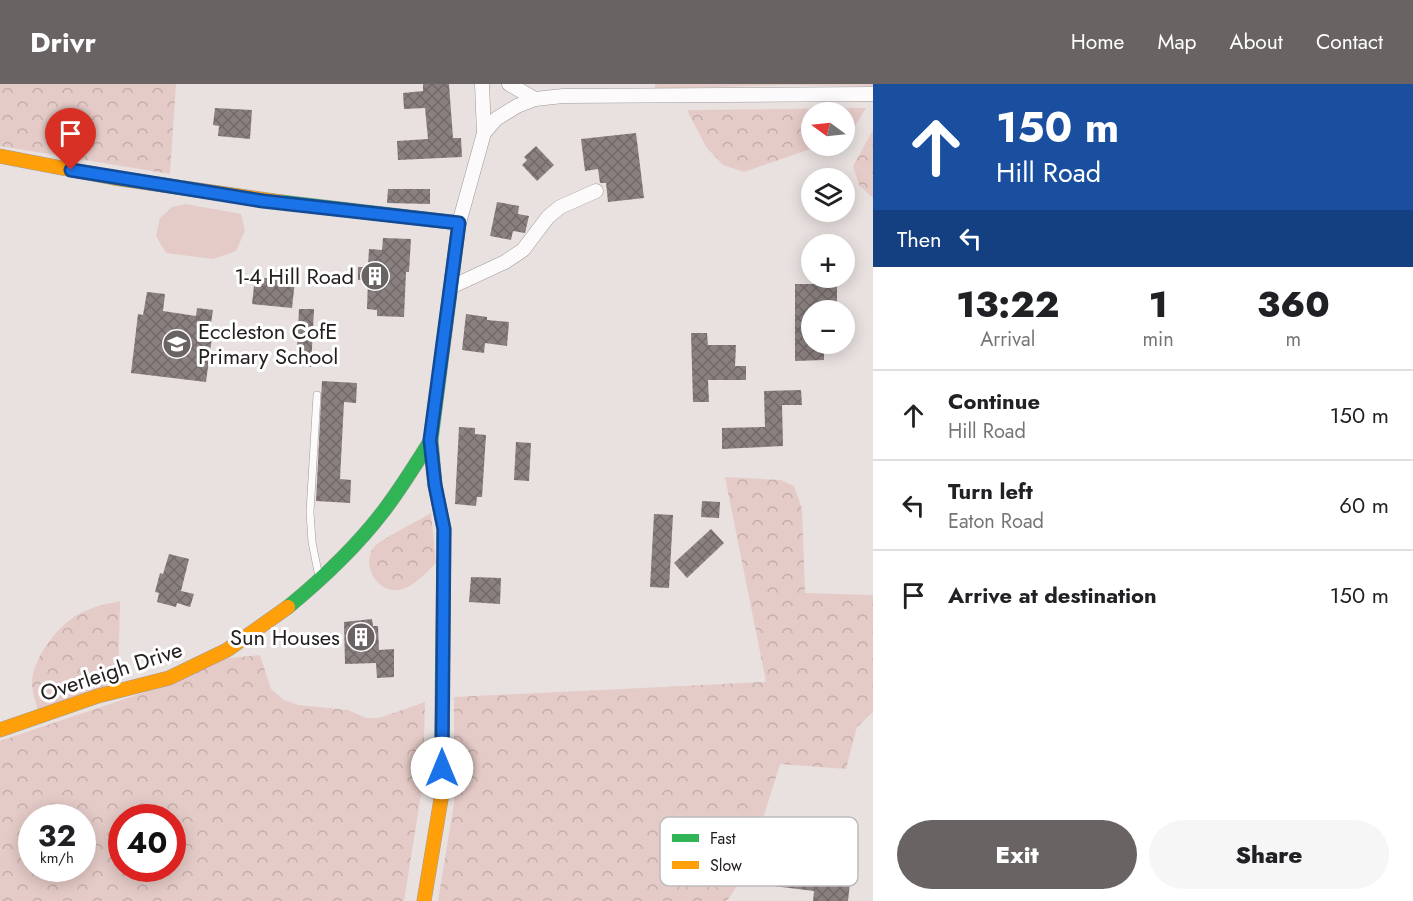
<!DOCTYPE html>
<meta charset="utf-8">
<style>
body{margin:0;font-family:Jost,sans-serif;background:#f6f6f6;color:#202124;height:100vh;display:flex;flex-direction:column;font-size:22px;white-space:nowrap}
*{box-sizing:border-box;margin:0}
p{font-size:20px;color:#757577}
.icon{flex:none;width:33px;height:33px;fill:none;stroke:currentColor;stroke-width:2;stroke-linecap:round;stroke-linejoin:round}
.map{position:relative;flex:1;overflow:hidden}
.drawer{display:flex;flex-direction:column;background:#fff;width:540px}
.drawer>*{flex:none}
.banner{background:#1a4fa0;color:#fff;overflow:hidden}
.needle{width:39px;rotate:285deg}
.tools{position:absolute;left:801px;top:18px;display:grid;gap:12px}
.tools a{display:grid;place-items:center;width:54px;height:54px;border-radius:50%;background:#fff;box-shadow:0 3px 15px #0003;font-size:30px}
.speed{position:absolute;left:18px;top:720px;display:flex;gap:12px;font-size:30px;font-weight:700;text-align:center}
.speed>*{display:grid;place-content:center;width:78px;height:78px;border-radius:50%;background:#fff;box-shadow:0 3px 15px #0003;line-height:1}
.speed small{font-size:15px;font-weight:400}
.speed .limit{border:9px solid #d22;background:#fff;color:#111}
.pin{position:absolute;display:grid;place-items:center;width:51px;height:51px;color:#fff;margin:-62px -26px;border-radius:50% 50% 50% 0;rotate:-45deg;box-shadow:0 0 6px #0007}
.pin .icon{rotate:45deg}
.me{position:absolute;width:66px;margin:-33px;rotate:0deg;stroke-linejoin:round;filter:drop-shadow(0 0 4px #0008)}
.turn{display:flex;align-items:center;gap:21px;height:126px;padding:0 24px;font-size:27px}
.turn .icon{width:78px;height:78px;stroke-width:2.5}
.turn b{display:block;font-size:42px;line-height:51px}
.then{display:flex;align-items:center;height:57px;padding:0 24px;background:#0003;gap:12px;font-size:22px}
.eta{display:flex;justify-content:space-evenly;align-items:center;height:102px;text-align:center}
.eta b{font-size:36px;font-weight:800;line-height:42px}
.action{display:flex;gap:12px;margin-top:auto;padding:12px 24px}
.action a{flex:1;height:69px;border-radius:36px;background:#696463;color:#fff;font-size:24px;font-weight:800;line-height:69px;text-align:center}
.action a+a{background:#f6f6f6;color:#202124}
ul{padding:0;list-style:none}
li{display:flex;align-items:center;gap:18px;height:90px;padding:0 24px;border-top:2px solid #e0e0e0}
li div{flex:1}
li b{display:block;font-size:22px}
li em{font-style:normal}
header{display:flex;align-items:center;gap:36px;box-sizing:border-box;height:84px;padding:0 30px;background:#696463;color:#fff}
header strong{font-size:28px}
nav{display:flex;gap:33px;margin-inline-start:auto;font-size:21px}
main{display:flex;flex:1;min-height:0}
.map>svg:first-child{display:block}
</style>
<header>
<strong>Drivr</strong>
<nav><a>Home</a><a>Map</a><a>About</a><a>Contact</a></nav>
</header>
<main>
<div class="map">
<svg width="873" height="817" viewBox="0 0 873 817">
<defs>
<pattern id="grass-tufts" width="24" height="20" patternUnits="userSpaceOnUse" patternTransform="scale(1.5)"><rect width="24" height="20" fill="#e5cbc7"/><path d="M3 7l-1-3M5 7V3M7 7l1-3M15 17l-1-3M17 17v-4M19 17l1-3" fill="none" stroke="#c4aeaa"/></pattern>
<pattern id="forest-crowns" width="20" height="18" patternUnits="userSpaceOnUse" patternTransform="scale(1.5)"><rect width="20" height="18" fill="#e5cbc7"/><path d="M2 6a3 3 0 1 1 6 0M12 15a3 3 0 1 1 6 0" fill="none" stroke="#c4aeaa"/></pattern>
<pattern id="building-cross-hatch" width="8" height="8" patternUnits="userSpaceOnUse" patternTransform="scale(1.5)"><rect width="8" height="8" fill="#8a807f"/><path d="M0 0l8 8M0 8l8-8" fill="none" stroke="#716867"/></pattern>
</defs>
<rect width="100%" height="100%" fill="#e8e1e0"/>
<path fill="url(#grass-tufts)" d="M655,0H873V2L783,1L655,5Z"/>
<g fill="url(#forest-crowns)" fill-rule="evenodd">
<path d="M0,0H176L170,90L0,62Z"/>
<path d="M866,24L850,50L845,52L844,28H812V62H819L744,88L723,81L706,63L687,26Z"/>
<path d="M873,46V114L859,101L853,82Z"/>
<path d="M725,393L781,396L794,402L802,425L805,509L873,511V628L857,643L846,685L780,680L746,789L727,817H438L454,719V613L766,598Z"/>
<path d="M431,429L436,479C426,489 410,507 395,506C374,506 361,477 375,462C381,455 420,436 431,429Z"/>
<path d="M120,517L118,598L38,626C35,617 32,608 32,598C33,574 58,541 79,530C92,523 106,520 120,517Z"/>
<path d="M260,571L271,605L284,616L298,621L348,626L366,634H379L425,618L423,698L404,817H0V657L178,597L219,575ZM32,734H82V784H32ZM122,734H172V784H122Z"/>
</g>
<path fill="#e5cbc7" d="M186,120L241,130L245,147L236,167L213,175L166,169L156,152L160,134L172,123Z"/>
<g fill="url(#building-cross-hatch)">
<path d="M423,0H449L453,54H461L462,73L398,76L397,57L428,55L425,24L404,25L403,9L423,7Z"/>
<path d="M215,24L252,26L250,55L218,52L219,42L213,41Z"/>
<path d="M636,49L644,114L608,118L606,99H600L598,85L585,87L581,55Z"/>
<path d="M536,62L554,81L537,97L522,81L527,76L524,73Z"/>
<path d="M388,105H430V120L387,119Z"/>
<path d="M497,118L519,122L518,130L529,132L525,149L513,147L511,156L490,152Z"/>
<path d="M383,154L411,155L409,188H406L404,233L377,232V226L367,225L368,196H358V183H368L369,165L382,166Z"/>
<path d="M255,193L295,197L292,224L252,220Z"/>
<path d="M795,200H837V226H812V260H824V276L795,277Z"/>
<path d="M147,208L165,210L163,227L196,232L197,224L213,226L210,246H213L206,298L131,289L138,230L143,231Z"/>
<path d="M299,225H314L311,283L296,282Z"/>
<path d="M466,230L487,233V236L509,238L507,262L485,259L484,269L462,266Z"/>
<path d="M691,249H707L708,261H736L735,282H746V296H708L709,318H693Z"/>
<path d="M322,297L357,299L356,319L344,318L340,395L351,396L350,419L316,417Z"/>
<path d="M801,306L802,321H782L783,362L722,365V344L765,343L764,307Z"/>
<path d="M459,343L475,344V350L486,351L482,413H477L476,422L455,420Z"/>
<path d="M516,358L531,359L529,397L514,396Z"/>
<path d="M702,417L720,418L719,434L701,433Z"/>
<path d="M654,430L673,431L669,504L650,503Z"/>
<path d="M711,445L724,459L687,494L674,479Z"/>
<path d="M169,470L189,475L181,507L194,510L190,523L177,519L176,523L157,518L159,509L155,508L160,489L163,490Z"/>
<path d="M471,493L501,494L500,520L469,518Z"/>
<path d="M372,535L373,542H378L379,566L394,565V593L377,594L376,579L345,580L344,538Z"/>
<path d="M771,737L856,746L848,817H813L814,807L765,801Z"/>
</g>
<g fill="none" stroke-linecap="round" stroke-linejoin="round">
<g stroke="#9f9b9a" stroke-width="8">
<path id="lane" d="M317,311L310,428L312,458L319,493"/>
</g>
<g stroke="#9f9b9a" stroke-width="15">
<g id="street">
<path d="M482,0L484,49"/>
<path d="M509,0L535,15"/>
<path d="M459,139L484,49L496,35L517,22L535,15L563,12L873,10"/>
<path d="M451,203L505,178L523,166L548,133L560,123L596,107"/>
</g>
</g>
<g stroke="#9f9b9a" stroke-width="15">
<g id="fast">
<path d="M281,118L459,139L431,356L435,401L444,445L441,715"/>
<path d="M288,523C322,495 355,464 382,429C400,406 415,381 431,356"/>
</g>
</g>
<g stroke="#9f9b9a" stroke-width="15">
<g id="slow">
<path d="M0,72L114,94L281,118"/>
<path d="M0,646L98,612L169,594L227,566L288,523"/>
<path d="M424,817L441,715"/>
</g>
</g>
<use href="#lane" stroke="#fcfafa" stroke-width="7"/>
<use href="#street" stroke="#fcfafa" stroke-width="14"/>
<use href="#fast" stroke="#30b455" stroke-width="14"/>
<use href="#slow" stroke="#ff9f0a" stroke-width="14"/>
</g>
<g fill="none" stroke-linecap="round" stroke-linejoin="round">
<g stroke="#114b97" stroke-width="15">
<path id="route" d="M71,86L263,117L459,139L430,356L435,401L444,445L442,684"/>
</g>
<use href="#route" stroke="#1a73e8" stroke-width="10"/>
</g>
<defs>
<g id="building-disc" transform="scale(1.5)"><circle r="9.5" fill="#696463" stroke="#fff"/><path d="M-4-6H4V6H1V3H-1V6H-4ZM-2.5-4.3h1.7v1.8h-1.7ZM.8-4.3h1.7v1.8H.8ZM-2.5-1h1.7V.8h-1.7ZM.8-1h1.7V.8H.8Z" fill="#fff"/></g>
<g id="school-disc" transform="scale(1.5)"><circle r="9.5" fill="#696463" stroke="#fff"/><path d="M0-5L7-2L0 1L-7-2ZM-4 1L0 2.5L4 1V4Q0 6-4 4Z" fill="#fff"/></g>
</defs>
<g fill-rule="evenodd">
<use href="#building-disc" x="375" y="192"/>
<use href="#school-disc" x="177" y="260"/>
<use href="#building-disc" x="361" y="553"/>
</g>
<g text-anchor="middle" stroke-width="6" stroke-linejoin="round" paint-order="stroke">
<g font-size="22" fill="#24201f" stroke="#fff" text-anchor="end">
<text x="354" y="200">1-4 Hill Road</text>
<text x="198" y="255" text-anchor="start">Eccleston CofE<tspan x="198" dy="25">Primary School</tspan></text>
<text x="340" y="561">Sun Houses</text>
</g>
<g font-size="22" fill="#24201f" stroke="#fff">
<text transform="translate(111 587) rotate(-18)" y="8">Overleigh Drive</text>
</g>
</g>
<rect x="660" y="733" width="198" height="69" rx="9" fill="#fff" stroke="#bdbcbc" stroke-width="1.5"/>
<rect x="672" y="750" width="27" height="8" fill="#30b455"/>
<rect x="672" y="777" width="27" height="8" fill="#ff9f0a"/>
<g font-size="16" fill="#24201f">
<text x="710" y="760">Fast</text>
<text x="710" y="787">Slow</text>
</g>
</svg>
<div class="tools">
<a><svg class="needle" viewBox="-14 -14 28 28"><path d="M0-13l5 13h-10z" fill="#e53935"/><path d="M0 13l5-13h-10z" fill="#757577"/></svg></a>
<a><svg class="icon" aria-label="layers" viewBox="0 0 24 24"><path d="M12 4l9 5-9 5-9-5zM3 14l9 5 9-5"/></svg></a>
<a>+</a>
<a>−</a>
</div>
<div class="speed"><div>32<small>km/h</small></div><div class="limit">40</div></div>
<div class="pin" style="left:71px;top:86px;background:#d93025"><svg class="icon" aria-label="arrive" viewBox="0 0 24 24"><path d="M6 21V4h12l-3 4 3 4H6"/></svg></div>
<svg class="me" style="left:442px;top:684px" viewBox="-20 -20 40 40"><circle r="19" fill="#fff"/><path d="M0-13L10 11 0 6-10 11z" fill="#1a73e8"/></svg>
</div>
<section class="drawer">
<div class="banner">
<div class="turn"><svg class="icon" aria-label="ahead" viewBox="0 0 24 24"><path d="M12 20V5M6 11l6-6 6 6"/></svg><div><b>150 m</b>Hill Road</div></div>
<div class="then">Then<svg class="icon" aria-label="left" viewBox="0 0 24 24"><path d="M17 20v-9H6M10 6l-5 5 5 5"/></svg></div>
</div>
<div class="eta">
<div><b>13:22</b><p>Arrival</p></div>
<div><b>1</b><p>min</p></div>
<div><b>360</b><p>m</p></div>
</div>
<ul>
<li><svg class="icon" aria-label="ahead" viewBox="0 0 24 24"><path d="M12 20V5M6 11l6-6 6 6"/></svg><div><b>Continue</b><p>Hill Road</p></div><em>150 m</em></li>
<li><svg class="icon" aria-label="left" viewBox="0 0 24 24"><path d="M17 20v-9H6M10 6l-5 5 5 5"/></svg><div><b>Turn left</b><p>Eaton Road</p></div><em>60 m</em></li>
<li><svg class="icon" aria-label="arrive" viewBox="0 0 24 24"><path d="M6 21V4h12l-3 4 3 4H6"/></svg><div><b>Arrive at destination</b></div><em>150 m</em></li>
</ul>
<div class="action"><a>Exit</a><a>Share</a></div>
</section>
</main>
